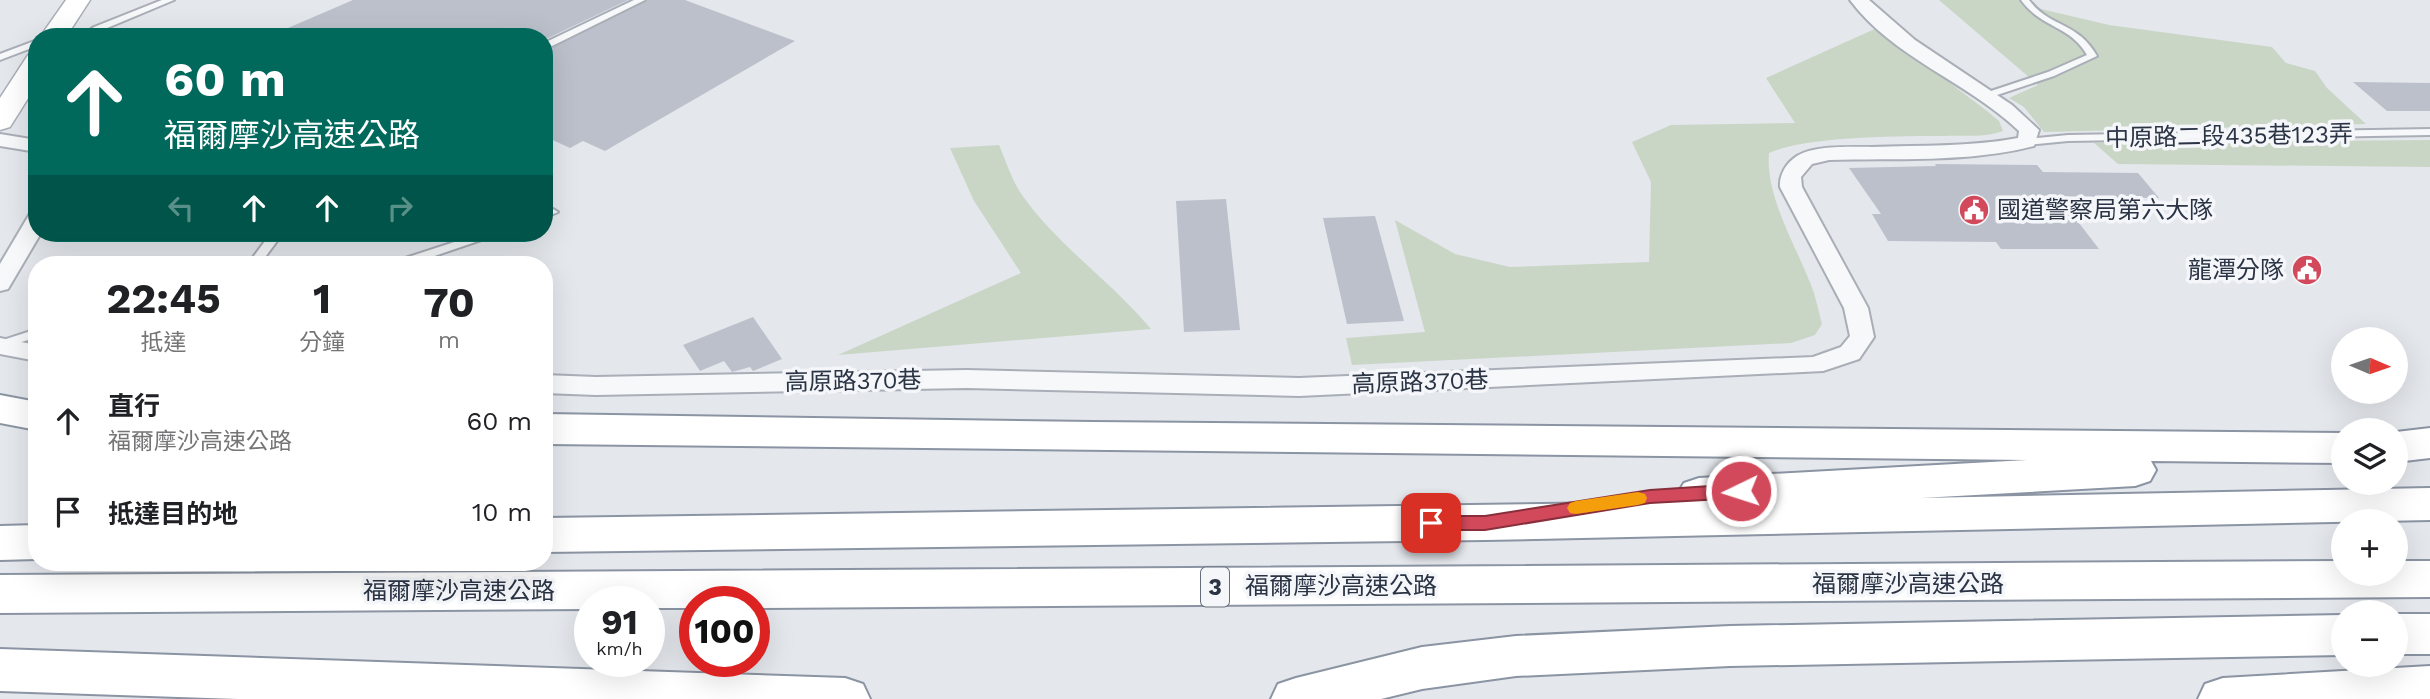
<!DOCTYPE html>
<html lang="zh-TW">
<meta charset="utf-8">
<style>
body{margin:0;font-family:"Work Sans","Noto Sans TC",sans-serif;background:#f2f2f2;color:#202124;height:100vh;display:flex;flex-direction:column;font-size:26px;white-space:nowrap}
*{box-sizing:border-box;margin:0}
p{font-size:23px;color:#757577}
.icon{flex:none;width:38px;height:38px;fill:none;stroke:currentColor;stroke-width:2;stroke-linecap:round;stroke-linejoin:round}
.map{position:relative;flex:1;overflow:hidden}
.panel{position:absolute;left:28px;top:256px;width:525px;height:315px;display:flex;flex-direction:column;background:#fff;border-radius:28px;box-shadow:0 7px 28px #0002}
.panel>*{flex:none}
.banner{position:absolute;left:28px;top:28px;width:525px;height:214px;border-radius:28px;box-shadow:0 7px 28px #0002;background:#00695c;color:#fff;overflow:hidden}
.needle{width:46px;rotate:92deg}
.fabs{position:absolute;left:2331px;top:327px;display:grid;gap:14px}
.fabs a{display:grid;place-items:center;width:77px;height:77px;border-radius:50%;background:#fff;box-shadow:0 7px 28px #0002;font-size:35px}
.speed{position:absolute;left:574px;top:586px;display:flex;gap:14px;font-size:35px;font-weight:700;text-align:center}
.speed>*{display:grid;place-content:center;width:91px;height:91px;border-radius:50%;background:#fff;box-shadow:0 7px 28px #0002;line-height:1}
.speed small{font-size:18px;font-weight:400}
.speed .limit{border:10px solid #d22;background:#fff;color:#111}
.pin{position:absolute;display:grid;place-items:center;width:60px;height:60px;color:#fff;margin:-30px;border-radius:14px;box-shadow:0 4px 10px #0006}
.me{position:absolute;width:77px;margin:-38px;rotate:266deg;stroke-linejoin:round;filter:drop-shadow(0 0 5px #0008)}
.turn{display:flex;align-items:center;gap:24px;height:147px;padding:0 21px;font-size:32px}
.turn .icon{width:91px;height:91px;stroke-width:2.5}
.turn b{display:block;font-size:49px;line-height:60px}
.lanes{display:flex;align-items:center;height:66px;padding:0 21px;background:#0003;justify-content:center;gap:35px;direction:ltr}
.lanes .off{opacity:.35}
.eta{display:flex;justify-content:space-evenly;align-items:center;height:119px;text-align:center}
.eta b{font-size:42px;font-weight:700;line-height:49px}
ul{padding:0;list-style:none}
li{display:flex;align-items:center;gap:21px;height:91px;padding:0 21px}
li div{flex:1}
li b{display:block;font-size:26px}
li em{font-style:normal}
.map>svg:first-child{display:block}
</style>
<div class="map">
<svg width="2430" height="699" viewBox="0 0 2430 699">
<rect width="100%" height="100%" fill="#e4e7ec"/>
<g fill="#c9d6c5">
<path d="M1939,0H2027L2041,9L2109,25L2272,47L2286,63L2315,71L2327,88L2366,124L2044,132L2024,107L2009,98L2038,85Z"/>
<path d="M1877,28L1987,111L1999,121L2003,131C1983,138 1965,135 1945,136C1901,136 1806,136 1769,153C1765,199 1799,250 1814,293C1817,303 1819,314 1822,324L1815,335L1791,343L1352,365L1346,338L1425,332L1395,220L1455,254L1510,267L1649,262L1651,182L1632,142L1671,125L1795,123L1766,78Z"/>
<path d="M2430,140V167L2118,164L2094,143Z"/>
<path d="M999,145C1006,161 1012,181 1022,195C1058,246 1111,281 1151,329L838,355L1021,273L974,201L950,148Z"/>
</g>
<g fill="#bbc0ca">
<path d="M353,0H628L544,40V37H267Z"/>
<path d="M647,0H685L795,41L605,151L583,141L570,148L544,136V52Z"/>
<path d="M2353,82L2430,83V111H2387Z"/>
<path d="M1935,164L2037,165L2043,172L2138,173L2159,198L2059,197L2099,249H2001L1996,242L1888,241L1872,214H1881L1849,168L1936,166Z"/>
<path d="M1226,199L1240,330L1184,332L1176,201Z"/>
<path d="M1375,216L1404,321L1347,324L1323,218Z"/>
<path d="M753,317L782,359L753,371L750,367L732,372L724,361L700,371L683,345Z"/>
</g>
<g fill="none" stroke-linecap="round" stroke-linejoin="round">
<g stroke="#a9aeb7" stroke-width="4">
<g id="lane">
<path d="M162,0H174L100,31L91,37H80L94,27Z"/>
<path d="M634,0H645L544,50V43Z"/>
<path d="M2021,0H2029C2050,28 2077,21 2097,56L2054,76L1988,98H1982V94L2048,72L2087,55C2071,26 2041,28 2021,0Z"/>
<path d="M37,40V46L0,60V54Z"/>
<path d="M2430,129V135L2068,141L2027,145L2022,142L2027,139L2068,135Z"/>
<path d="M553,209L558,212L544,218V211Z"/>
<path d="M271,233H283L260,264H248Z"/>
<path d="M482,233H498L496,235L411,264H394L396,261Z"/>
<path d="M37,329V337L0,349V341Z"/>
</g>
</g>
<g stroke="#a9aeb7" stroke-width="4">
<g id="street">
<path d="M1850,0H1869L1915,40L2012,105L2039,130L2034,146C1968,163 1897,158 1829,160L1812,164L1801,177L1802,187L1868,308L1874,337L1859,359L1823,371L1299,396L967,388L596,395L544,393V375L596,377L967,370L1299,378L1813,357L1841,347L1850,336L1844,308L1780,187C1779,175 1786,163 1797,156C1815,145 1852,147 1872,147C1920,145 1970,147 2018,138L2019,131C1968,82 1893,58 1850,0Z"/>
<path d="M0,134L37,140V152L0,146Z"/>
<path d="M37,213V233H41L8,289L0,291V264L29,215Z"/>
<path d="M0,338L37,345V361L0,354Z"/>
</g>
</g>
<g stroke="#a9aeb7" stroke-width="3">
<g id="secondary">
<path d="M66,0H90L66,37H40Z"/>
<path d="M37,53V84L10,127L0,130V98L28,55Z"/>
</g>
</g>
<g stroke="#8b94a3" stroke-width="4">
<g id="highway">
<path d="M0,395L37,402V430L0,423Z"/>
<path d="M544,414L1093,422L2343,433V463L2151,461L2156,470L2150,481L2135,486L1921,498L2430,488V520L1485,540L544,552V518L1682,502L1677,494L1684,483L1699,478L2027,460L544,444Z"/>
<path d="M2430,428V458L2396,462V432Z"/>
<path d="M37,525V559L0,560V526Z"/>
<path d="M2343,561V574H2396V561H2430V597L754,608V602H695V608H649V602H590V609L0,613V575Z"/>
<rect x="2396" y="614" width="34" height="40"/>
<path d="M2343,615V655L1730,666L1516,676L1422,689L1381,699H1271L1278,684L1296,678L1422,647L1516,636L1730,626Z"/>
<path d="M0,649L845,678L863,684L870,699H238L0,691Z"/>
<path d="M2430,666V699H2198L2205,684L2223,678Z"/>
</g>
</g>
<use href="#lane" fill="#f7f8fa" fill-rule="evenodd"/>
<use href="#street" fill="#f7f8fa" fill-rule="evenodd"/>
<use href="#secondary" fill="#fff" fill-rule="evenodd"/>
<use href="#highway" fill="#fff" fill-rule="evenodd"/>
</g>
<path fill="#d1495b" stroke="#882f3b" stroke-width="2" d="M1741,484L1748,486L1750,491L1748,496L1741,498L1650,503L1485,530H1431L1425,528L1422,523L1425,518L1431,516H1485L1650,490Z"/>
<path fill="#f59e0b" d="M1638,492L1645,494L1647,498L1645,503L1638,505L1576,514L1570,513L1567,508L1570,503L1576,501Z"/>
<defs>
<g id="civic-disc" transform="scale(1.575)"><circle r="9.5" fill="#d1495b" stroke="#f4f6f9"/><path d="M-.6-6.5H3V-4.5H.6V-3L4-1V1h2V6H-6V1h2V-1L-.6-3ZM-1.2 2.5V6h2.4V2.5Z" fill="#fff"/></g>
</defs>
<g fill-rule="evenodd">
<use href="#civic-disc" x="1974" y="210"/>
<use href="#civic-disc" x="2307" y="270"/>
</g>
<g text-anchor="middle" stroke-width="7" stroke-linejoin="round" paint-order="stroke">
<rect fill="#f4f6f9" stroke="#676e7b" stroke-width="2" x="1201" y="567.5" width="28" height="39" rx="5"/>
<g font-size="23" font-weight="bold" fill="#2b3445">
<text x="1215" y="595">3</text>
</g>
<g font-size="24" fill="#2b3445" stroke="#f4f6f9">
<text transform="translate(2229 136) rotate(-1)" y="8">中原路二段435巷123弄</text>
<text transform="translate(853 381) rotate(-1)" y="8">高原路370巷</text>
<text transform="translate(1420 382) rotate(-2)" y="8">高原路370巷</text>
<text x="1908" y="592">福爾摩沙高速公路</text>
<text x="1341" y="594">福爾摩沙高速公路</text>
<text x="459" y="599">福爾摩沙高速公路</text>
</g>
<g font-size="24" fill="#2b3445" stroke="#f4f6f9" text-anchor="start">
<text x="1997" y="218">國道警察局第六大隊</text>
<text x="2284" y="278" text-anchor="end">龍潭分隊</text>
</g>
</g>
</svg>
<div class="fabs">
<a><svg class="needle" viewBox="-14 -14 28 28"><path d="M0-13l5 13h-10z" fill="#e53935"/><path d="M0 13l5-13h-10z" fill="#757577"/></svg></a>
<a><svg class="icon" aria-label="layers" viewBox="0 0 24 24"><path d="M12 4l9 5-9 5-9-5zM3 14l9 5 9-5"/></svg></a>
<a>+</a>
<a>−</a>
</div>
<div class="speed"><div>91<small>km/h</small></div><div class="limit">100</div></div>
<div class="pin" style="left:1431px;top:523px;background:#d93025"><svg class="icon" aria-label="arrive" viewBox="0 0 24 24"><path d="M6 21V4h12l-3 4 3 4H6"/></svg></div>
<svg class="me" style="left:1741px;top:491px" viewBox="-20 -20 40 40"><circle r="17" fill="#d1495b" stroke="#fff" stroke-width="3"/><path d="M0-11L8 9 0 5-8 9z" fill="#fff"/></svg>
<div class="banner">
<div class="turn"><svg class="icon" aria-label="ahead" viewBox="0 0 24 24"><path d="M12 20V5M6 11l6-6 6 6"/></svg><div><b>60 m</b>福爾摩沙高速公路</div></div>
<div class="lanes"><svg class="icon off" aria-label="left" viewBox="0 0 24 24"><path d="M17 20v-9H6M10 6l-5 5 5 5"/></svg><svg class="icon" aria-label="ahead" viewBox="0 0 24 24"><path d="M12 20V5M6 11l6-6 6 6"/></svg><svg class="icon" aria-label="ahead" viewBox="0 0 24 24"><path d="M12 20V5M6 11l6-6 6 6"/></svg><svg class="icon off" aria-label="right" viewBox="0 0 24 24"><path d="M7 20v-9h11M14 6l5 5-5 5"/></svg></div>
</div>
<section class="panel">
<div class="eta">
<div><b>22:45</b><p>抵達</p></div>
<div><b>1</b><p>分鐘</p></div>
<div><b>70</b><p>m</p></div>
</div>
<ul>
<li><svg class="icon" aria-label="ahead" viewBox="0 0 24 24"><path d="M12 20V5M6 11l6-6 6 6"/></svg><div><b>直行</b><p>福爾摩沙高速公路</p></div><em>60 m</em></li>
<li><svg class="icon" aria-label="arrive" viewBox="0 0 24 24"><path d="M6 21V4h12l-3 4 3 4H6"/></svg><div><b>抵達目的地</b></div><em>10 m</em></li>
</ul>
</section>
</div>
